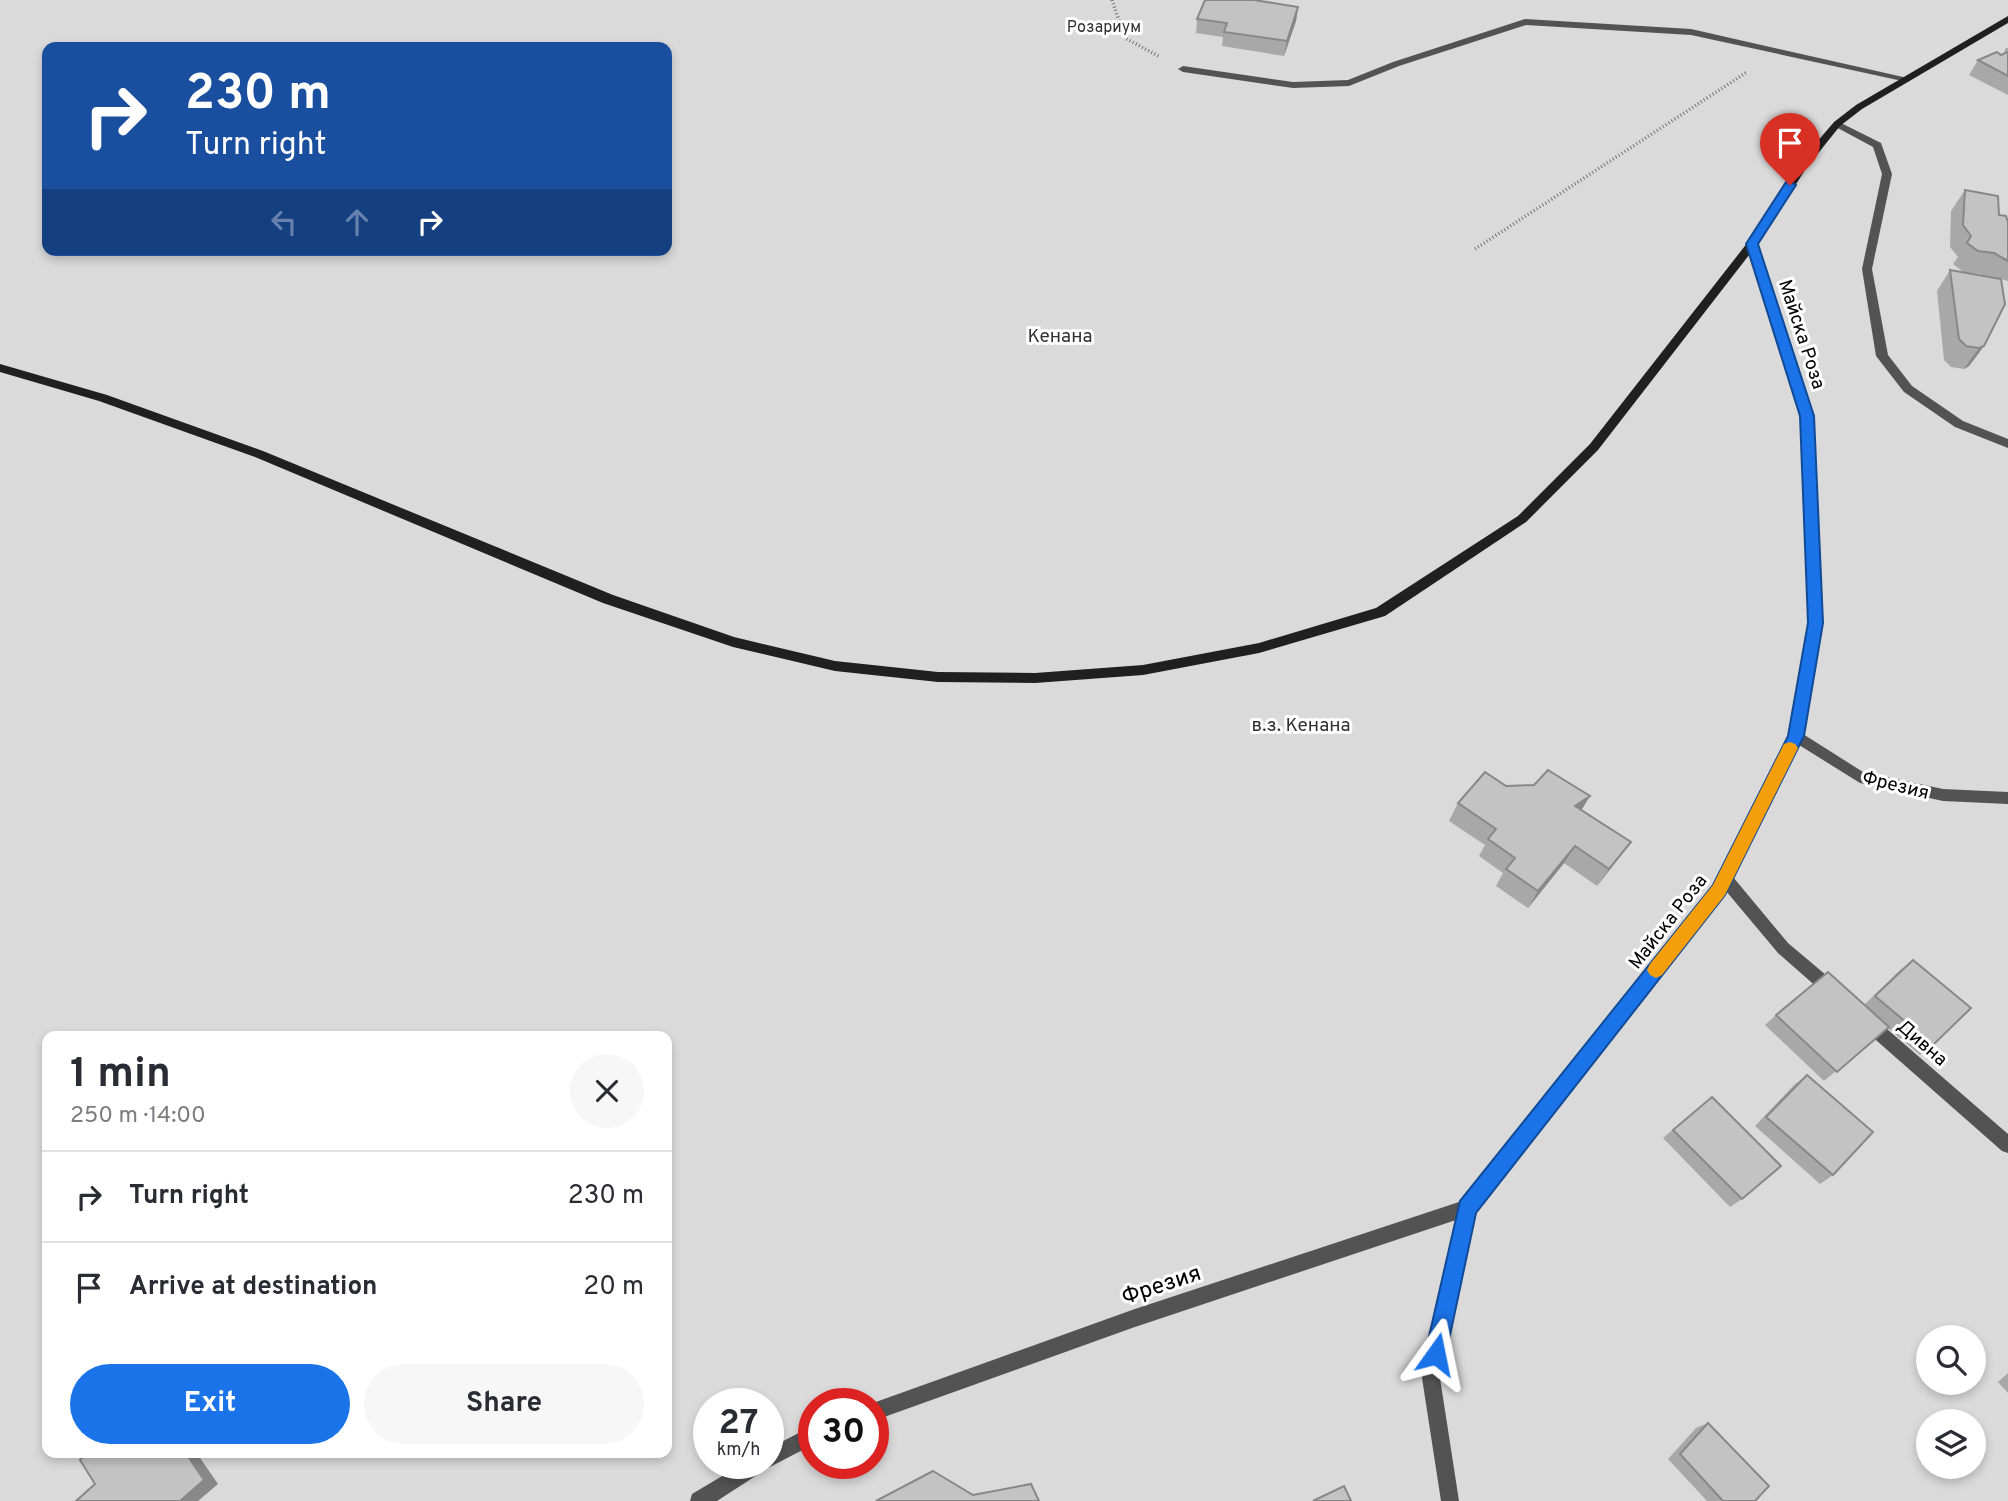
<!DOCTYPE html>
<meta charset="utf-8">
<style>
body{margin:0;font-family:Overpass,sans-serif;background:#f7f7f7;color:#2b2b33;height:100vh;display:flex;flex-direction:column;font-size:26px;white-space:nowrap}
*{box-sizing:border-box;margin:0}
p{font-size:23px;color:#7c7c81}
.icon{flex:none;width:38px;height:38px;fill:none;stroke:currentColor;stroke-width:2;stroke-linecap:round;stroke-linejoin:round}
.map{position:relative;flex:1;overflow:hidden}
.panel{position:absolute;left:42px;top:1031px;width:630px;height:427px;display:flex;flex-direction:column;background:#fff;border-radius:14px;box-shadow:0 4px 10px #0003}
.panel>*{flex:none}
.banner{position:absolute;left:42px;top:42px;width:630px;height:214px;border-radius:14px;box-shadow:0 4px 10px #0003;background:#1a4fa0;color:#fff;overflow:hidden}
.fabs{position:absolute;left:1916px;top:1325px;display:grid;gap:14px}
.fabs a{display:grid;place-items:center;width:70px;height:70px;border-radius:50%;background:#fff;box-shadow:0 4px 10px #0003;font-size:35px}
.speed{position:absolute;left:693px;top:1388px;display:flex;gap:14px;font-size:35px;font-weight:700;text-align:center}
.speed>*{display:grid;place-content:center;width:91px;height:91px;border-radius:50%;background:#fff;box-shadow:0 4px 10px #0003;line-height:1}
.speed small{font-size:18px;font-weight:400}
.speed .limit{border:10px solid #d22;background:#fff;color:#111}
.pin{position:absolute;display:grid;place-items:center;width:60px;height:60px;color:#fff;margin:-72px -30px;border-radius:50% 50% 50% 0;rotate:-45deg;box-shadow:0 0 7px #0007}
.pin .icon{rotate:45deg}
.me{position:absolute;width:77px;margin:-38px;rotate:12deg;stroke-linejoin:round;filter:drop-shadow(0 0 5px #0008)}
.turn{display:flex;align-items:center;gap:24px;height:147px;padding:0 28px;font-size:32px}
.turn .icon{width:91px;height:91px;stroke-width:2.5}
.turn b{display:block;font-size:49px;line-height:60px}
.lanes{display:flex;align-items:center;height:66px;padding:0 28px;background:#0003;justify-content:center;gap:35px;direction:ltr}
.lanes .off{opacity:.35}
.round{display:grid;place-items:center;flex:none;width:74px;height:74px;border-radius:37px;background:#f7f7f7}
.overview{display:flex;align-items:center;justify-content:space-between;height:119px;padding:0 28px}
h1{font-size:42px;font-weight:700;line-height:52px}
.primary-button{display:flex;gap:14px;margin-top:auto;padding:14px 28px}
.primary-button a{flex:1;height:80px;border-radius:42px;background:#1a73e8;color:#fff;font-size:28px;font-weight:700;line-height:80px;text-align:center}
.primary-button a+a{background:#f7f7f7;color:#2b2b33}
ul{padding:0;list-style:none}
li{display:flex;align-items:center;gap:21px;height:91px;padding:0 28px;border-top:2px solid #e1e1e2}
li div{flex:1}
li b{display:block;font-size:26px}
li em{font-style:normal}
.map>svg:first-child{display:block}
</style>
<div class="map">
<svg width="2008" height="1501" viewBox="0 0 2008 1501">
<rect width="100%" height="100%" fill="#fff"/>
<path fill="#dadada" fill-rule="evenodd" d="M0,0H2008V1501H0ZM47,47H667V250H47ZM47,1036H667V1452H47ZM1928,1337H1974V1382H1928ZM709,1404H768V1463H709ZM814,1404H873V1463H814ZM1928,1421H1974V1466H1928Z"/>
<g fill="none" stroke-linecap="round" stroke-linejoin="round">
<g stroke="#757575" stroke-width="3.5" stroke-dasharray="1 2.5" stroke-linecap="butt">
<path d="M1112,0L1125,38L1160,57"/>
<path d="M1475,249L1747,72"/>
</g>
<path fill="#535353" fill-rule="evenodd" d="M1525,19L1691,29L1912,79L1907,82L1691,35L1526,25L1399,66L1349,86L1293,88L1183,72L1178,69L1183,66L1293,82L1348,80L1393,62Z"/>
<g fill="#535353" fill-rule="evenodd">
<path d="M1837,121L1881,143L1892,174L1872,269L1888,355L1912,386L1963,421L2008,439V448L1955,427L1904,392L1876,356L1862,269L1882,174L1873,147L1834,126V122Z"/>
<path d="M1752,241L1757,244L1813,416L1823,623L1803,734L1863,772L1943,789L2008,792V804L1943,801L1860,783L1799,745L1733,877L1788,943L1839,986L1841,991L1839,996L1833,998L1827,996L1778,953L1726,891L1475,1212L1440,1378L1459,1501H1441L1422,1378L1456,1220L1132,1328L873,1421V1403L1132,1310L1462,1201L1714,885L1789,736L1809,623L1801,416L1747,244Z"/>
<path d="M1866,1014L1872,1016L2008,1134V1153L2002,1151L1860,1026L1858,1021L1860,1016Z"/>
<path d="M814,1425V1444L768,1468L717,1501H690L692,1494L744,1463H768V1449Z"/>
</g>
<path fill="#202020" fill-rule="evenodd" d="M2008,16V23L1862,109L1840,126L1807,167L1756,246L1598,450L1526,522L1385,616L1259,653L1143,675L1035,683L938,682L835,671L733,647L603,603L255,457L99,401L0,372V364L107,395L263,451L613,595L734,637L835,661L938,672L1035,673L1143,665L1259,643L1376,608L1518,516L1590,444L1748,242L1799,163L1834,122L1856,105Z"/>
</g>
<g fill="#a8a8a8">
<path d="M1298,7L1296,21L1284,56L1222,46L1223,37L1196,33L1197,19Z"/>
<path d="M2006,48H2008V95L1969,75L1978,60L2001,55L2003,54Z"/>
<path d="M1965,190L2008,222V281L2001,279L1984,346L1969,366L1964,369L1951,367L1944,360L1937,291L1950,270L1983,276L1980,274L1963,272L1953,264L1958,257L1950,247L1951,211Z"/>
<path d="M1506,786L1590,796L1581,810L1618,859L1597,886L1564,863L1528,908L1496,886L1503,873L1479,856L1485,845L1449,821L1458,803Z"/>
<path d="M1913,960L1933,1045L1920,1055L1888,1028L1824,1081L1765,1025L1776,1015L1864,1005L1900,970Z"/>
<path d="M1807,1075L1833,1175L1820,1184L1755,1126L1795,1084Z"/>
<path d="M1712,1097L1742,1199L1730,1207L1663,1138Z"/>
<path d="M2008,1373V1393L1998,1382Z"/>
<path d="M1708,1423L1755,1501H1707L1668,1459L1696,1428Z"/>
</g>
<g fill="#888">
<path d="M1298,7L1296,21L1284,56L1287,41Z"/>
<path d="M1984,346L1969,366L1964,369L1979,348Z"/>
<path d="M1590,796L1579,814L1575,806Z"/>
<path d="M1631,842L1618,859L1597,886L1609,869Z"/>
<path d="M1575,846L1564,863L1528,908L1538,891Z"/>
<path d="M185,1452H196L218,1484L198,1501H180Z"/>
</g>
<g fill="#c3c3c3" stroke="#888" stroke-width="2">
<path d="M1205,0H1254L1298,7L1287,41L1224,32L1227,23L1197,19Z"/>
<path d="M1997,52L2001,55L2008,52V76L1978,60Z"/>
<path d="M1965,190L1998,196L1999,215L2006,216L2008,222V261L1994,253L1978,251L1967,243L1971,236L1963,225Z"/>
<path d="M1950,270L2001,279L2005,304L1984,346L1979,348L1966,346L1959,339Z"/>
<path d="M1548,770L1590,796L1575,806L1631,842L1609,869L1575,846L1538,891L1506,869L1515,858L1488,839L1496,829L1458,803L1485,772L1506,786L1534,785Z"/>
<path d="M1913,960L1971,1008L1933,1045L1875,996Z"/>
<path d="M1828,972L1889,1027L1837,1072L1776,1015Z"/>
<path d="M1807,1075L1873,1132L1833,1175L1766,1117Z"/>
<path d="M1712,1097L1781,1166L1742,1199L1673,1130Z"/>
<path d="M1708,1423L1769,1486L1755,1501H1723L1680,1454Z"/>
<path d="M88,1452H185L204,1480L180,1501H76L95,1484L80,1460Z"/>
<path d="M933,1471L973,1495L1031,1484L1039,1501H876Z"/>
<path d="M1344,1486L1351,1501H1313Z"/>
</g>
<path fill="#1a73e8" stroke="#114b97" stroke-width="2" d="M1790,181L1796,185L1758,244L1814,416L1823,623L1804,736L1725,895L1476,1213L1446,1354L1443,1361L1436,1364L1428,1361L1425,1354L1460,1201L1713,885L1788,736L1808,623L1800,416L1746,244L1786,182Z"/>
<path fill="#f59e0b" d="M1790,742L1795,744L1798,748L1725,895L1662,975L1656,978L1650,975L1647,970L1650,964L1713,885L1784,744Z"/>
<g text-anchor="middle" stroke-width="6" stroke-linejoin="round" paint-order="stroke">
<g font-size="16" fill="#313131" stroke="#fff">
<text x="1104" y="32">Розариум</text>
</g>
<g font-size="19" fill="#000" stroke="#fff">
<text transform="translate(1803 334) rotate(72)" y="7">Майска Роза</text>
<text transform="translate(1896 784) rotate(14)" y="7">Фрезия</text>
<text transform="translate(1667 921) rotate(-52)" y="7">Майска Роза</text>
<text transform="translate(1923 1042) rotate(41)" y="7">Дивна</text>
</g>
<g font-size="19" fill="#313131" stroke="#fff">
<text x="1060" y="342">Кенана</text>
<text x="1301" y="731">в.з. Кенана</text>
</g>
<g font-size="23" fill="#000" stroke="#fff">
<text transform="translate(1161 1284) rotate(-18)" y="8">Фрезия</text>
</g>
</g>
</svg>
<div class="fabs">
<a><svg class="icon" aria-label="search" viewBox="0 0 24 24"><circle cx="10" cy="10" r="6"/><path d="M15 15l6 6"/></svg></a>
<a><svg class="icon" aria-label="layers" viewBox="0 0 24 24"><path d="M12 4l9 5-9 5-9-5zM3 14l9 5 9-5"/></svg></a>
</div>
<div class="speed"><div>27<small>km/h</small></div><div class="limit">30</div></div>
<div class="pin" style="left:1790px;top:185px;background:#d93025"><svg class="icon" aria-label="arrive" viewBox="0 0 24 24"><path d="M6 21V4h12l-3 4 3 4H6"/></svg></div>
<svg class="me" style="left:1436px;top:1354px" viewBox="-20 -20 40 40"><path d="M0-17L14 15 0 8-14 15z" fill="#1a73e8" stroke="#fff" stroke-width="4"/></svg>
<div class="banner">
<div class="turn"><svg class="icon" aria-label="right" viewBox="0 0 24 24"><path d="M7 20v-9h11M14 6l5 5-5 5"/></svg><div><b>230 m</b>Turn right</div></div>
<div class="lanes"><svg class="icon off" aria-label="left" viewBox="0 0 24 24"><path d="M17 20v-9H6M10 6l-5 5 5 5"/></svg><svg class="icon off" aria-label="ahead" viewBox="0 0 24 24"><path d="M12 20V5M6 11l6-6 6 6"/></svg><svg class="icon" aria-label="right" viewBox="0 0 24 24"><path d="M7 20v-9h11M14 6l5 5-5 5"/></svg></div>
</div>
<section class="panel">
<div class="overview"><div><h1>1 min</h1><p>250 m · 14:00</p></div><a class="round"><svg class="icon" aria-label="close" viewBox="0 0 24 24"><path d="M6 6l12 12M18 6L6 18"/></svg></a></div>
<ul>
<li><svg class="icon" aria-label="right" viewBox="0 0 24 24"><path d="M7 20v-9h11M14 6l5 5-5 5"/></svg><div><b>Turn right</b></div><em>230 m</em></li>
<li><svg class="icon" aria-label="arrive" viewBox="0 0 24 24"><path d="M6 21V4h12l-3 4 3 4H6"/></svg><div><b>Arrive at destination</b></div><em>20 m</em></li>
</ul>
<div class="primary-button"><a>Exit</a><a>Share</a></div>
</section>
</div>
